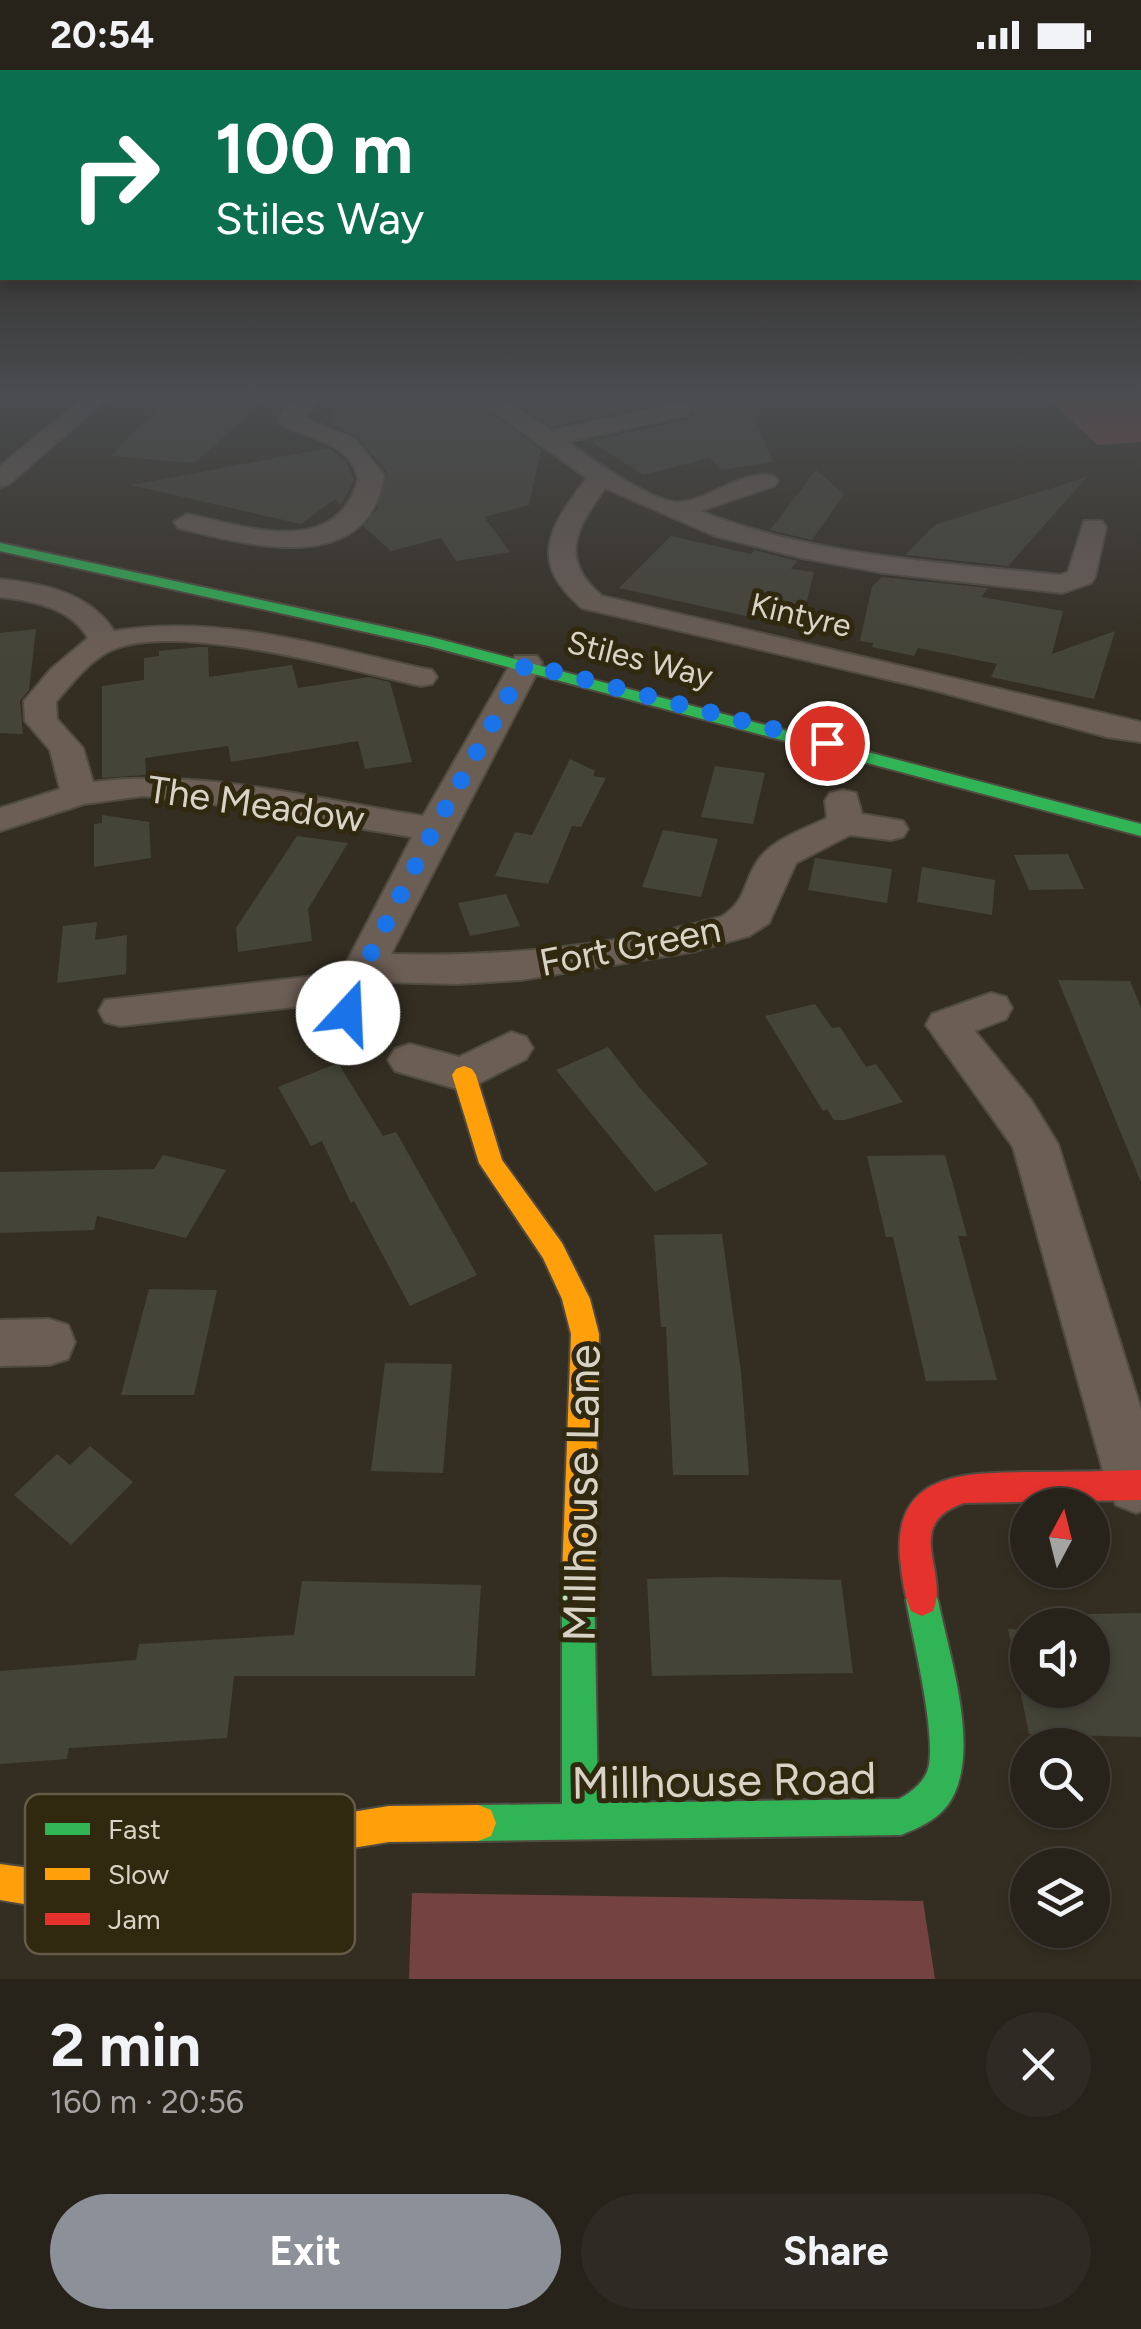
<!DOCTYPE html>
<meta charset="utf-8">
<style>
body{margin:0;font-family:Figtree,sans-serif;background:#2f2a23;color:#f1f3f6;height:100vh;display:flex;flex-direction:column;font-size:38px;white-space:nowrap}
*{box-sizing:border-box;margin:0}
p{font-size:32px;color:#a4a4a2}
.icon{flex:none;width:55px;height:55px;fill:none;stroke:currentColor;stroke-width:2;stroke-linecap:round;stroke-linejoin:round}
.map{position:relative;height:1909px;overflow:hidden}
.panel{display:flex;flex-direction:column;background:#27221a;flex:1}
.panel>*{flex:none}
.hud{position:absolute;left:0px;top:0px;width:1142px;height:210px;box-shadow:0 5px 15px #0003,0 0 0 2px #433f39;background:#0b6e4f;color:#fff;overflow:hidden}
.needle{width:65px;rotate:7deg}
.tools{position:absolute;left:1010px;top:1418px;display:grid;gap:20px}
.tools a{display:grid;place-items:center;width:100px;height:100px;border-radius:50%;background:#27221a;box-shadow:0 5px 15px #0003,0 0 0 2px #433f39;font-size:50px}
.pin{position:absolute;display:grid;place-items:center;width:85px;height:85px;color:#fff;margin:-42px;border:5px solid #fff;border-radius:50%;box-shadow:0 2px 10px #0007}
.me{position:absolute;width:110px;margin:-55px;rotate:20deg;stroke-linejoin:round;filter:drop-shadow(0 0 8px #0008)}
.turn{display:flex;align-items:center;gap:35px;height:210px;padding:0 50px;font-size:45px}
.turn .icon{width:130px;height:130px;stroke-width:2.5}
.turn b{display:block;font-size:70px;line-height:85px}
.round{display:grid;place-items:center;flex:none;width:105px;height:105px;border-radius:52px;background:#2f2a23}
.headline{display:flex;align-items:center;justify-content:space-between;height:170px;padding:0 50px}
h1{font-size:60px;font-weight:700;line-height:75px}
.primary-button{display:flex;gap:20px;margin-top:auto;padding:20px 50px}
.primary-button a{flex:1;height:115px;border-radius:60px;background:#8c9099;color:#fff;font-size:40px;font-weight:700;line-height:115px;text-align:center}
.primary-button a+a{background:#2f2a23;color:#f1f3f6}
.status{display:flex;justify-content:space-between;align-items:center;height:70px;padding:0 50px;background:#27221a;direction:ltr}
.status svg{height:28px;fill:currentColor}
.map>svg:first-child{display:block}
</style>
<div class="status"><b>20:54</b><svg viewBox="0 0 49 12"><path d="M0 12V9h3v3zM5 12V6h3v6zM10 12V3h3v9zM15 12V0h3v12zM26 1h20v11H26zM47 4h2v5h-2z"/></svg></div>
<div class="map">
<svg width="1141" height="1909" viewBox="0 0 1141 1909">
<rect width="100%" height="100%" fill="#342e22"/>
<path fill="#744341" d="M412,1823L923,1831L935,1909H409Z"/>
<path fill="#804745" d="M1043,325H1141V372L1098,375Z"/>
<g fill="#454438">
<path d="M171,325H272L194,393L111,386Z"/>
<path d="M331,325H468L541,380L529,435L484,447L510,482L456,491L441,468L391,481L363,456L377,439L387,403L358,367L332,355Z"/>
<path d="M502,325H746L773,392L722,400L709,388L643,405L590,371L688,349L693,342L688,331L678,329L552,357Z"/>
<path d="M329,378L346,391L354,410L341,435L335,429L301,454L131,415Z"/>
<path d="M816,400L844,424L812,470L770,460Z"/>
<path d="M1087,407L1008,496L905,485L935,455Z"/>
<path d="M671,466L751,484L754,480L797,491L791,499L814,502L800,558L619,518Z"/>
<path d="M882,507L988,518L981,527L1063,541L1052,584L1115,561L1094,629L991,607L997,594L918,578L914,586L872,577L873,573L860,571L872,517Z"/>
<path d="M36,559L29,620L20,631L23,664L0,663V563Z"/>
<path d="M199,577H208L209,607L292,595L298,618L369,607L390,612L412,692L365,699L358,671L231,692L228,676L145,688L146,705L102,708V616L144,610V588L159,586V581Z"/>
<path d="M570,689L595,701L593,706L606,708L581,757L572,756L548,814L495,806L515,762L532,765Z"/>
<path d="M715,696L765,703L753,754L701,747Z"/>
<path d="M102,745L149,752L151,788L94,797V754L102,753Z"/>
<path d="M663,760L718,769L701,827L642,817Z"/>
<path d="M297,766L348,773L308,839L312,871L238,882L236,858Z"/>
<path d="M1068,784L1084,819L1029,820L1014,785Z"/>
<path d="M815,788L892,799L887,833L808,820Z"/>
<path d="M922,797L995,810L992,845L917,832Z"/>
<path d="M506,824L520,856L470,866L458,833Z"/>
<path d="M97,852L95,870L127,865L126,904L57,913L63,856Z"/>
<path d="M1058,910L1130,911L1141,938V1112Z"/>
<path d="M815,934L832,958L840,957L866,997L876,994L903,1032L845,1050H834L827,1039L823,1041L765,946Z"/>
<path d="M608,977L639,1017L708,1094L655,1122L556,1000Z"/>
<path d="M338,993L383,1066L396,1062L477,1205L410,1236L354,1131L351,1133L322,1071L311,1076L278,1017Z"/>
<path d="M163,1085L226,1100L186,1168L97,1146L94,1160L0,1163V1102L154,1099Z"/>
<path d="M945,1085L967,1166H958L997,1310L926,1311L893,1167H886L867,1086Z"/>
<path d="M722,1164L741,1302L749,1405H673L666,1257H661L654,1165Z"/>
<path d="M149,1219L217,1220L194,1325H121Z"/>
<path d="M385,1293L452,1294L443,1403L371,1401Z"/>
<path d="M90,1376L133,1412L71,1475L14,1425L57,1384L70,1395Z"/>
<path d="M721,1507L841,1510L853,1603L652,1606L647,1509Z"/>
<path d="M302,1511L481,1515L475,1606H234L227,1668L69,1678L67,1689L0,1694V1601L136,1590L139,1574L294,1565Z"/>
<path d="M1141,1543V1667L1029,1664L1008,1559L1028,1560V1620H1092V1555H1037L1035,1545Z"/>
</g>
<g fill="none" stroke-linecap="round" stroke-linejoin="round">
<g stroke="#504b41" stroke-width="4">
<g id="street">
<path d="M87,325H111L9,414L0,417V396Z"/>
<path d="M300,325H324L303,347L355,369L384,405C369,510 245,474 178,458L174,452L187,444C244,456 336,490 358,410C354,375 310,367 283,356L279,351L283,341Z"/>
<path d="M471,325H496L551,361L679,333L687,335L690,340L687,345L567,372C589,387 650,431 676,432C706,433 743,398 774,406L778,411L774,416L700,441C814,486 939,492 1060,505L1068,502L1084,451H1102L1106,457L1095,507L1091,513L1062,523L884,503L802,488L715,466L605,418C576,459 558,489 602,526L1141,652V672L1107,667L933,620L582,538C527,491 549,458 587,408Z"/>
<path d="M0,509C43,514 89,522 114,561C218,544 320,575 421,598L432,600L437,607L432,614L421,616C349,600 179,551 112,580C90,590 71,614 56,632L57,649L83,678L93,712C202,698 315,729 423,746L515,586H537L542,593L391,884C501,887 615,876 721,847C748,830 742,813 759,789C774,769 804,759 827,748L825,731L830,723L843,720L856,723L862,744L903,751L908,759L903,767L890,770L850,765L796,793L769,853L749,866L691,882L521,910L457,914L380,912L363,954L348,958L333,954L327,943L331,933L120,956L105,952L99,941L105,930L341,903L412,767L212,734L143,726L84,734L0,761V738L60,719L50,680L25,651L24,631L51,599L88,568C70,537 33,531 0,527Z"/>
<path d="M991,923L1006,927L1012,938L1006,949L975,961L1031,1030L1058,1074L1141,1339V1441L1136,1443L1116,1435L1107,1415L1013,1077L926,955L932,944Z"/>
<path d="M511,962L526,967L533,978L526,989L464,1021L395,1001L388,990L395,979L410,974L459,987Z"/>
<path d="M49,1249L68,1255L75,1272L68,1289L49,1295L0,1296V1250Z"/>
</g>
</g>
<g stroke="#504b41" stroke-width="4">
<g id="fast">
<path d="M0,473L431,567L1141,754V766L429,576L0,481Z"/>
<path d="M578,1490L589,1495L594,1506L598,1733L899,1729C910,1723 922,1714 927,1702C939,1673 912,1565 906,1530L911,1519L922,1514L933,1519L938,1530C949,1586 984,1687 947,1736C935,1751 918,1758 901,1765L478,1771L465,1766L460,1753L465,1740L478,1735L562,1734V1506L567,1495Z"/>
</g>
</g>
<g stroke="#504b41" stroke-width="4">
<g id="slow">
<path d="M464,996L472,999L476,1005L502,1090L562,1173L590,1229L599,1264L594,1506L589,1517L578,1522L567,1517L562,1506L571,1264L562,1229L543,1188L479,1093L452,1005L456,999Z"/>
<path d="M478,1735L491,1740L496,1753L491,1766L478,1771L389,1772L346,1779L203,1838L65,1841L0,1830V1794L65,1803L203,1800L346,1743L389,1736Z"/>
</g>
</g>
<g stroke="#504b41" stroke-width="4">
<path id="jam" d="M1141,1400V1430L964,1433C901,1455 950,1501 933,1541L922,1546L911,1541C904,1525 902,1506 900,1488C893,1400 968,1403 1032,1402C1068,1402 1105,1401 1141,1400Z"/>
</g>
<use href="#street" fill="#6b5e55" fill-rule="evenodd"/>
<use href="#fast" fill="#30b455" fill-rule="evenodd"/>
<use href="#slow" fill="#ff9f0a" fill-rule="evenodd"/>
<use href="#jam" fill="#e5322d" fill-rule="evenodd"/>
</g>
<linearGradient id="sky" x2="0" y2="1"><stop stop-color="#1d1913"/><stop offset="0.55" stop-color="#4a4c4f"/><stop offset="1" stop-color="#4a4c4f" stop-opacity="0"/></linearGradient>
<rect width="1141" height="592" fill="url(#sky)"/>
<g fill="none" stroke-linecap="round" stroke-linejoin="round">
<path stroke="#1a73e8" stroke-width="18" stroke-dasharray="0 32.4" d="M348,943L364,897L434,759L526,594L827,673"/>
</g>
<g text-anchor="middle" stroke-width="10" stroke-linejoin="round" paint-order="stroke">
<g font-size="32" fill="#d8d3c4" stroke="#312810">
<text transform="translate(801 545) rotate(13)" y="11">Kintyre</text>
<text transform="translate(640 589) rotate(14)" y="11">Stiles Way</text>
</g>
<g font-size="38" fill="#d8d3c4" stroke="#312810">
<text transform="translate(256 734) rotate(8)" y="13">The Meadow</text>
<text transform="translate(630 876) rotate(-11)" y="13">Fort Green</text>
</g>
<g font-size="45" fill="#d8d3c4" stroke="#312810">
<text transform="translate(581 1423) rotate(-89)" y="16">Millhouse Lane</text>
<text transform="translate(724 1710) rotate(-1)" y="16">Millhouse Road</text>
</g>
</g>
<rect x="25" y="1724" width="330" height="160" rx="15" fill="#312810" stroke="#635b46" stroke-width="2.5"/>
<rect x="45" y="1753" width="45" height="12" fill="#30b455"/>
<rect x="45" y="1798" width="45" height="12" fill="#ff9f0a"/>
<rect x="45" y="1843" width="45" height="12" fill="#e5322d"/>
<g font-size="28" fill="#d8d3c4">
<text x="108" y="1769">Fast</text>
<text x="108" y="1814">Slow</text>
<text x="108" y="1859">Jam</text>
</g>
</svg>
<div class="tools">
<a><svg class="needle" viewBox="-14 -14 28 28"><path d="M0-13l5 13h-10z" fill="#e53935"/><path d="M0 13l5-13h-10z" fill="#a4a4a2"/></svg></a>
<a><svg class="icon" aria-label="sound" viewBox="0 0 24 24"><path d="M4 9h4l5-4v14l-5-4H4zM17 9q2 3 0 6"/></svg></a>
<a><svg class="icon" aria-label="search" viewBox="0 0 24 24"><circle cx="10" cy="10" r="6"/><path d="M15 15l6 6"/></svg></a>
<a><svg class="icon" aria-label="layers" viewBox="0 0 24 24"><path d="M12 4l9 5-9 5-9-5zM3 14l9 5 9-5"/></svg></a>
</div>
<div class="pin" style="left:827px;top:673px;background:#d93025"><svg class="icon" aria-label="arrive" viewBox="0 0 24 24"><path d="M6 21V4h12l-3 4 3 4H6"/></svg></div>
<svg class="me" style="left:348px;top:943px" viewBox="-20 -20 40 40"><circle r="19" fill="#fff"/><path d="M0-13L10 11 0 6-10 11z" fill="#1a73e8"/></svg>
<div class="hud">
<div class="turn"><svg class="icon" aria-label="right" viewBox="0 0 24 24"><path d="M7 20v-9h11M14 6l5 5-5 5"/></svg><div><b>100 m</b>Stiles Way</div></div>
</div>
</div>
<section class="panel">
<div class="headline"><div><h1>2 min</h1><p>160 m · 20:56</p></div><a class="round"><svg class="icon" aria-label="close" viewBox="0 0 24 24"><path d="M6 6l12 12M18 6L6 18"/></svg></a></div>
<div class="primary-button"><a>Exit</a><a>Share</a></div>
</section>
